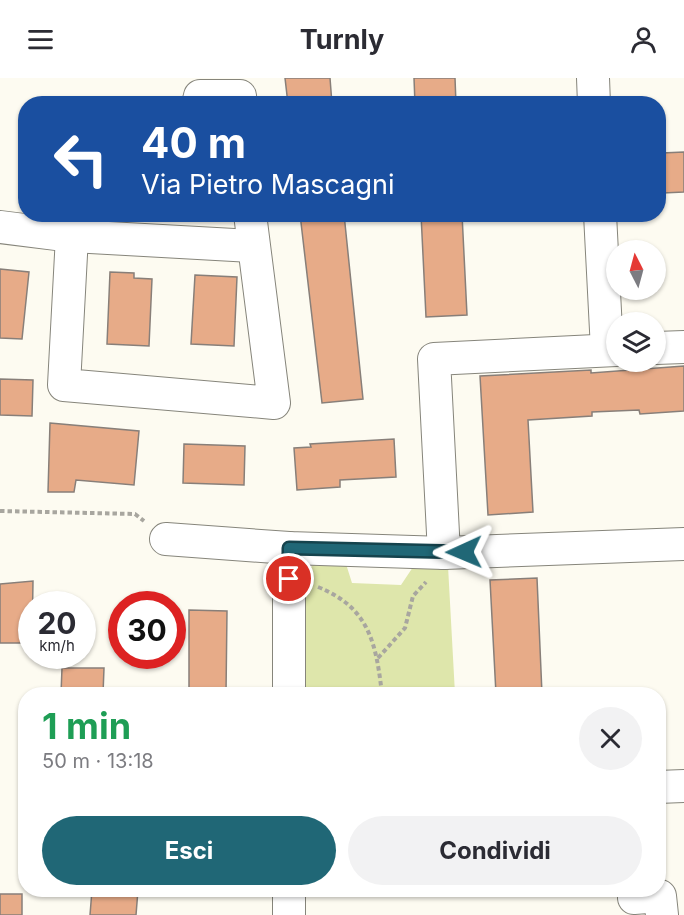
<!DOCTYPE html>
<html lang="it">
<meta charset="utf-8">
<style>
body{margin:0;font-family:Inter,sans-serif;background:#f2f2f3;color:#2b2b33;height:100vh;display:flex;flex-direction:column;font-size:22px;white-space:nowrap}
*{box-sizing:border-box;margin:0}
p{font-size:20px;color:#7c7c81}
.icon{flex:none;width:33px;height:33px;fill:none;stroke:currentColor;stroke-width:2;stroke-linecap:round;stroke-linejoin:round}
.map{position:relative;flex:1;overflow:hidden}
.details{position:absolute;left:18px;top:609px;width:648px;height:210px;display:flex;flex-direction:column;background:#fff;border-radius:24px;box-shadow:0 2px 4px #0004}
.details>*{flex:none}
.banner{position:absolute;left:18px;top:18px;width:648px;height:126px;border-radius:24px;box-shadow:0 2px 4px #0004;background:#1a4fa0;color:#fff;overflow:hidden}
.needle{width:39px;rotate:354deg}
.buttons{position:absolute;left:606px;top:162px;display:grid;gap:12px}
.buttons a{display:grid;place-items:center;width:60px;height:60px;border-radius:50%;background:#fff;box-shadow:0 2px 4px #0004;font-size:30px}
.speed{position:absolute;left:18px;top:513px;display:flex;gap:12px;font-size:30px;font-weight:700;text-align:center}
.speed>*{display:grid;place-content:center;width:78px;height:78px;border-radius:50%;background:#fff;box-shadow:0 2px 4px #0004;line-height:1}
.speed small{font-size:15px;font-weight:400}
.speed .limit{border:9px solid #d22;background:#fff;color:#111}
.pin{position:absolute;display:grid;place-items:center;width:51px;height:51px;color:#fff;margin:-26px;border:3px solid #fff;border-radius:50%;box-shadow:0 2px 6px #0007}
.me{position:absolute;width:66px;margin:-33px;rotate:269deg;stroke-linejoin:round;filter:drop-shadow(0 0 4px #0008)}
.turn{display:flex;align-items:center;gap:21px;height:126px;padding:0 24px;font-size:27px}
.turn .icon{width:78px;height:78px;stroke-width:2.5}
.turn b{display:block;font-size:42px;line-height:51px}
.round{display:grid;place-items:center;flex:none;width:63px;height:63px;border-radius:32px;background:#f2f2f3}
.headline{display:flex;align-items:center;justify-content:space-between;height:102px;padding:0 24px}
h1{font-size:36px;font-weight:700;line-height:45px;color:#1e9e55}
.cta{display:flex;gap:12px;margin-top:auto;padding:12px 24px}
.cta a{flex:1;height:69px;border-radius:36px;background:#206776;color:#fff;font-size:24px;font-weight:700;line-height:69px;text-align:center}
.cta a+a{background:#f2f2f3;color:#2b2b33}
header{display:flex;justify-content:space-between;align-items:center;height:78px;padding:0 24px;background:#fff;font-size:27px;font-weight:700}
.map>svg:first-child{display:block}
</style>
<header><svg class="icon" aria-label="menu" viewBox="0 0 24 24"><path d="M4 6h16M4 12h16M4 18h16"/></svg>Turnly<svg class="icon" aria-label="person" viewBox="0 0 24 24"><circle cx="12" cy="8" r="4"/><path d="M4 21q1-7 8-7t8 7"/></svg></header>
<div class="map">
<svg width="684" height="837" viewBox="0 0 684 837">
<rect width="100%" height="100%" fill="#fdfbf1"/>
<path fill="#dee6ab" d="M314,486H346L352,505L401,507L413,489L448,488L455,616H301L300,502Z"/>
<g fill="#e7ab88" stroke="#887f79" stroke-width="1.5">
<path d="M285,0H330L332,26H288Z"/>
<path d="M414,0H455L456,26H415Z"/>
<path d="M684,74V114L663,115L662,75Z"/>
<path d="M300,136H344L363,321L322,325Z"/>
<path d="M421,136H462L467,237L426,239Z"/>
<path d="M0,191L29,194L22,261L0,260Z"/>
<path d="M110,194L134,195V200L152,201L149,268L107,266Z"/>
<path d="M195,197L237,199L234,268L191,266Z"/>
<path d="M684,288V333L640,336L639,332L592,334V338L528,342L533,434L488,437L480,298L591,292V295Z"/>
<path d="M0,301L33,302L32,338L0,337Z"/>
<path d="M50,345L139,353L134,407L76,402L74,414H48Z"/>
<path d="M394,361L396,399L340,402V409L297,412L294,370L311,369L310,366Z"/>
<path d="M184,366L245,368L244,407L183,405Z"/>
<path d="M537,500L542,616H496L490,502Z"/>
<path d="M33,503L32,565H0V506Z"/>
<path d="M189,532L227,533L226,616H189Z"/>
<path d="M62,590H104L103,616H61Z"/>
<path d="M92,812H138L136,837H90Z"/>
<rect x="0" y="816" width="22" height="21"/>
</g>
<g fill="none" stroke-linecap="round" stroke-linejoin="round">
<g stroke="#86857b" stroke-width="34">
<g id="minor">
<path d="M593,0L594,26"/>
<path d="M198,26L200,18H240L241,26"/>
<path d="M600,136L607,272"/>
<path d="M0,149L72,158L252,168"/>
<path d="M72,158L64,307L274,325L250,136"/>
<path d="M656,270L684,269"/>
<path d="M166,461L289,470L444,475L684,466"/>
<path d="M289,470V616"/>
<path d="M444,475L434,281L616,272"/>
<path d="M658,709L684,708"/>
<path d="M634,820L660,818L662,837"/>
<path d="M289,837V812"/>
</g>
</g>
<g stroke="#a8a69f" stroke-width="4" stroke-dasharray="4.5 3" stroke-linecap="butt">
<path d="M0,433L135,436L144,443"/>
<path d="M318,509C370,530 376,566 382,616"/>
<path d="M378,580L405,550L413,518L426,504"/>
</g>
<use href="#minor" stroke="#fff" stroke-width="32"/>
</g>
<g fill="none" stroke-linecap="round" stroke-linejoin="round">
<g stroke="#15434d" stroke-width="15">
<path id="route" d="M289,501V470L464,474"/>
</g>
<use href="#route" stroke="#206776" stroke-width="10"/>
</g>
</svg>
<div class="buttons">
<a><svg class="needle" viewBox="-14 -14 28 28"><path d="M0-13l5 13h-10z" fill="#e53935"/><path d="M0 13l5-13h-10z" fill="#7c7c81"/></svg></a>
<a><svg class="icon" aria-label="layers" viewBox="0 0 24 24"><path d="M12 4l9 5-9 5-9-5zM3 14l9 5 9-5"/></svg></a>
</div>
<div class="speed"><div>20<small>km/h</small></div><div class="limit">30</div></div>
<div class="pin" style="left:289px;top:501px;background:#d93025"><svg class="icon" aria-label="arrive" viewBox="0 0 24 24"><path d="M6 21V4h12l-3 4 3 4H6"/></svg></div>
<svg class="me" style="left:464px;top:474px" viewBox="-20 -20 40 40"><path d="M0-17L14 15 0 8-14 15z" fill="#206776" stroke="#fff" stroke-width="4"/></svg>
<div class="banner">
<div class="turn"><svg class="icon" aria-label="left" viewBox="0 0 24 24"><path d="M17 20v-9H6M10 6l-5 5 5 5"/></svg><div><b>40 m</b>Via Pietro Mascagni</div></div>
</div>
<section class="details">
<div class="headline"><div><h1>1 min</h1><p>50 m · 13:18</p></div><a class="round"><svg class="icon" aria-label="close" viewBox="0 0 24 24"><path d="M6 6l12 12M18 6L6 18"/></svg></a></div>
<div class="cta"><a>Esci</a><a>Condividi</a></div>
</section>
</div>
